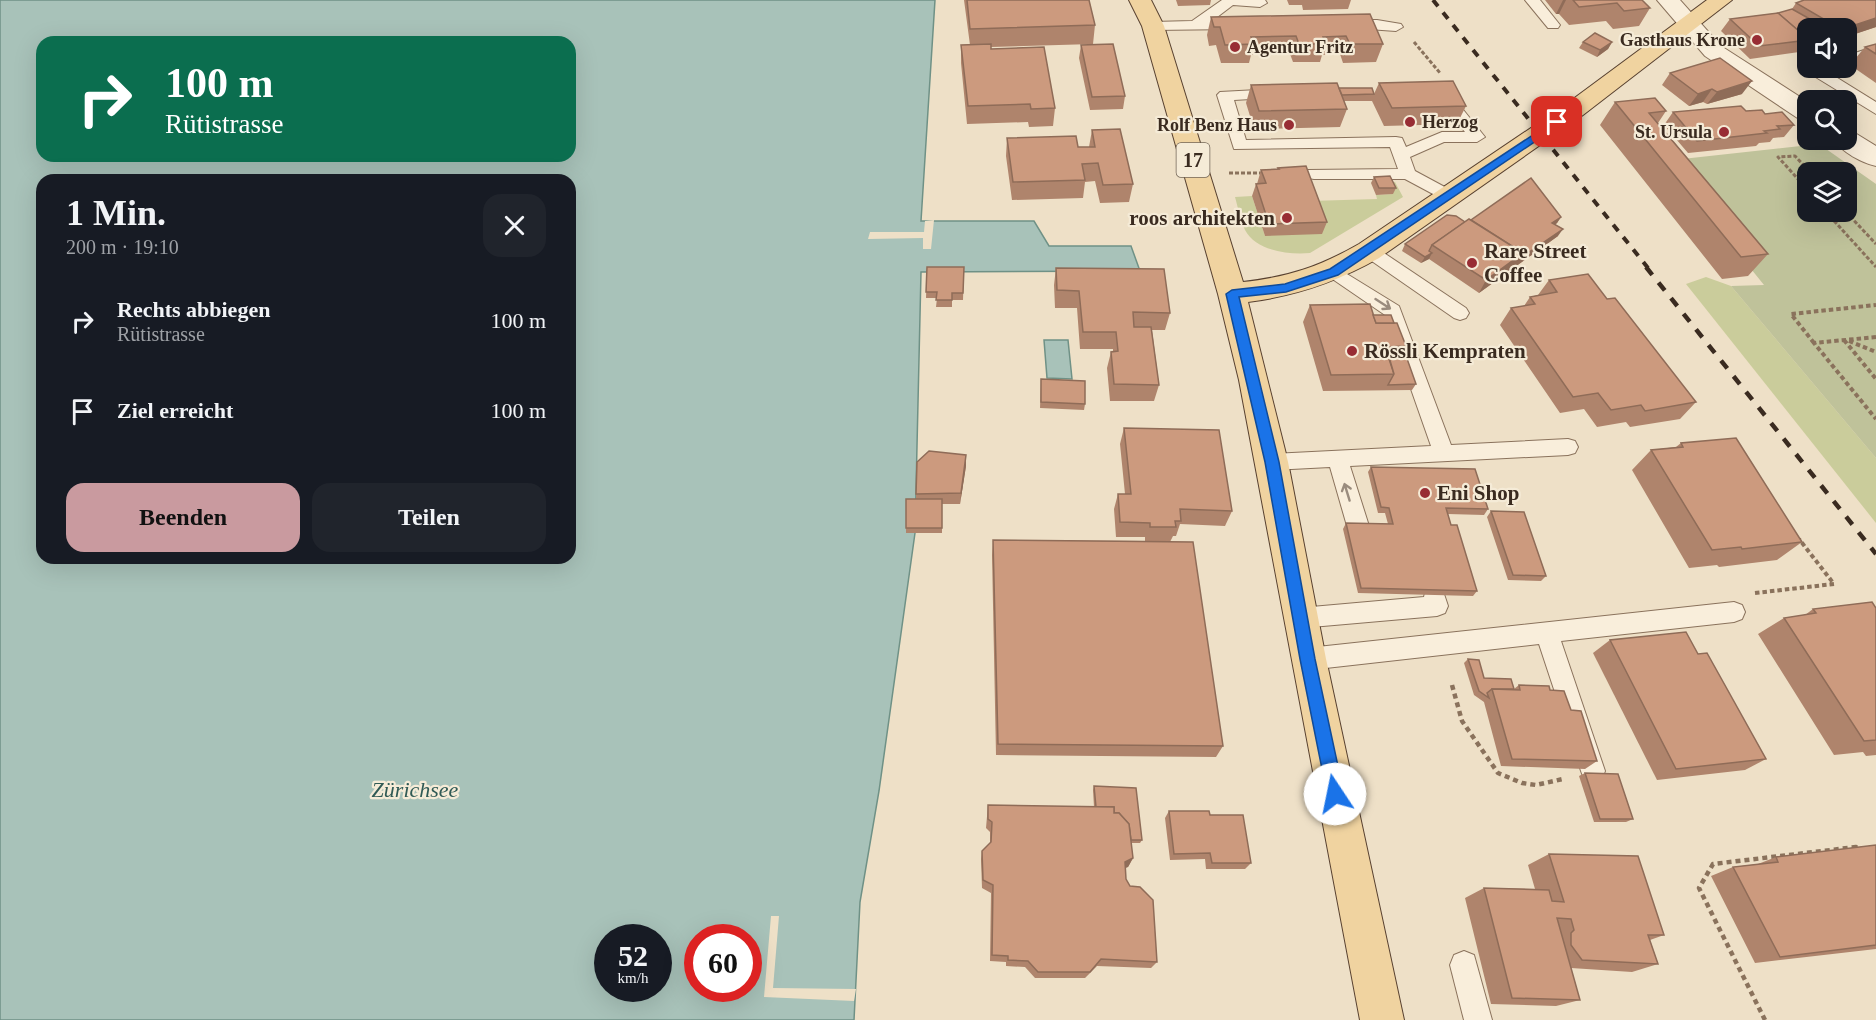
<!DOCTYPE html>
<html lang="de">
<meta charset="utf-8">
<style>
body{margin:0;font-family:Georgia,serif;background:#20242c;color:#f1f3f6;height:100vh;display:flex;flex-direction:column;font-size:22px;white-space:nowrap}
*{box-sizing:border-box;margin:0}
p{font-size:20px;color:#9ea1a6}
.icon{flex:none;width:33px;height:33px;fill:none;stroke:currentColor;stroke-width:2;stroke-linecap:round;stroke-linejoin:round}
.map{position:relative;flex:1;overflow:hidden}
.side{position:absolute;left:36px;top:174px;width:540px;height:390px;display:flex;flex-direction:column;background:#171b24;border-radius:18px;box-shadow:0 6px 24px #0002}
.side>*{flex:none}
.hud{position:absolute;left:36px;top:36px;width:540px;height:126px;border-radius:18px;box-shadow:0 6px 24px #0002;background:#0b6e4f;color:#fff;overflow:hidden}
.controls{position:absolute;left:1797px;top:18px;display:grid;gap:12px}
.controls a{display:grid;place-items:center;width:60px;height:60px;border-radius:12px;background:#171b24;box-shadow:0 6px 24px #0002;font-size:30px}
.speed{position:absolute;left:594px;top:924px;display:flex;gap:12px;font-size:30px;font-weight:700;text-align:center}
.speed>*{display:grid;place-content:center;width:78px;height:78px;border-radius:50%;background:#171b24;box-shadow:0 6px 24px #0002;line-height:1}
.speed small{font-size:15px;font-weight:400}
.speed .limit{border:9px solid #d22;background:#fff;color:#111}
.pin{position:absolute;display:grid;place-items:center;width:51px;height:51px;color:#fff;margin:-26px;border-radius:12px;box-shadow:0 3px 9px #0006}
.me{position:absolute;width:66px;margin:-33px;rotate:349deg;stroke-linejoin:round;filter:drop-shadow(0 0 4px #0008)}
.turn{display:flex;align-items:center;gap:21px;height:126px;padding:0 30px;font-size:27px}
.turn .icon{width:78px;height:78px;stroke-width:2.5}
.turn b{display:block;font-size:42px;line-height:51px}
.round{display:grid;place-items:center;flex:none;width:63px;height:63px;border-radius:18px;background:#20242c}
.head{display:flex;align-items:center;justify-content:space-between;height:102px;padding:0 30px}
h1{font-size:36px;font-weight:800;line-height:45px}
.cta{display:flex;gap:12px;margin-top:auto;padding:12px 30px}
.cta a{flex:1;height:69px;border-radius:18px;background:#c99a9f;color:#111;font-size:24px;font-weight:800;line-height:69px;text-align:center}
.cta a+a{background:#20242c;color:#f1f3f6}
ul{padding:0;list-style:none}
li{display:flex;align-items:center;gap:18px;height:90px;padding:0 30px}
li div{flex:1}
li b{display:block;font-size:22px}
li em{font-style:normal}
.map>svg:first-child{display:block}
</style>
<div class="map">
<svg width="1876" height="1020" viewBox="0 0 1876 1020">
<rect width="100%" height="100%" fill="#eee0c7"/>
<g fill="#cacc9b">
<path d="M1388,182H1395L1403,197L1310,253C1289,255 1256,251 1245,230C1240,220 1238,207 1235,197L1252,196L1265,236L1310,201L1377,199L1376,195L1392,194Z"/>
<path d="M1706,277L1731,286L1876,458V523L1686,284Z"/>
</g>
<path fill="#bfc29a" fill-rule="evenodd" d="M1819,144L1876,184V458L1731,286L1764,285L1664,161ZM1808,172H1846V212H1808Z"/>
<g fill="#a8c2b9" stroke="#6f9186" stroke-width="1.5" fill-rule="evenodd">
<path d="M0,0H935L921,221H1034L1049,246H1131L1140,271L921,272L915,533L879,791L860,902L854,1020H0ZM42,42H570V156H42ZM42,180H570V558H42ZM608,938H658V988H608ZM698,938H748V988H698Z"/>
<path d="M1044,340H1068L1072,379L1047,378Z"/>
</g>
<g fill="#eee0c7">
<path d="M934,220L931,249H923V238L868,239L870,232H924L925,221Z"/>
<path d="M771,916H779L773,988L856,989L854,1001L764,997Z"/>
</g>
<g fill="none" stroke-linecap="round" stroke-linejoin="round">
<g stroke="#8a725c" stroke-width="2">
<g id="lane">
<path d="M1222,0H1265L1267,3L1260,7L1233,5L1212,21L1241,22L1243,25L1236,29L1153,30L1146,26L1153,22L1192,21Z"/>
<path d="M1525,0H1540L1560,25L1558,28H1548Z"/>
<path d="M1345,20H1377L1401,24L1403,27L1396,31L1340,27L1338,24Z"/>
<path d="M1876,46V55L1846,65V56Z"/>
<path d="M1819,68H1838L1831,74L1876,102V114L1814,76L1811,73Z"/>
<path d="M1277,89L1285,94L1282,97L1234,100L1246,140L1396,137L1402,138L1406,147L1442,132H1465L1436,95L1444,90L1449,92L1485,137L1477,142H1444L1410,157L1415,171L1454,192L1456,196L1454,200L1448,202L1405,179H1314L1308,178L1306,174L1308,170L1398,169L1390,147L1234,149L1217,95L1220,92Z"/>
<path d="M1369,245L1375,247L1466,308L1469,313L1466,318L1460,320L1454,318L1363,255L1360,251L1363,247Z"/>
<path d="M1334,266L1399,306L1451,445L1568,439L1575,441L1578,447L1575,453L1568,455L1350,466L1369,526L1365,532L1358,535L1351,532L1347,526L1330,467L1272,470L1265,468L1262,462L1265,456L1272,454L1431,446L1385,315L1328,276L1325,272L1328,268Z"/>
<path d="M1434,585L1442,588L1448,606L1445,613L1437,616L1300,628L1292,625L1289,618L1292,611L1300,608L1424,597L1426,588Z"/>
<path d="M1734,602L1742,605L1745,612L1742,619L1734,622L1561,641L1605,771L1602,779L1593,783L1584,779L1581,771L1539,644L1308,670L1300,666L1297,659L1300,652L1308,648Z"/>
<path d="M1464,951L1474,955L1492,1020H1464L1450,965L1454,955Z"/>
</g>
</g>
<g stroke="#8a725c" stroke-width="2">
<g id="street">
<path d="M1657,0H1680L1721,46L1808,102V122L1799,119L1705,56Z"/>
<path d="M1846,131L1855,133L1876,146V166C1862,163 1842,152 1834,140H1846Z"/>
</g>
</g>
<g stroke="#584130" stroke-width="2">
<path id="primary" d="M1129,0H1151L1164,26L1243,282C1288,277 1319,267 1359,244L1565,105L1707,0H1732L1583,115L1379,258C1337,282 1296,296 1248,302L1288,462L1326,659L1404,1020H1360L1239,380L1218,294L1142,26Z"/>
</g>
<g stroke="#8a725c" stroke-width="3" stroke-dasharray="4 2" stroke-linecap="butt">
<path d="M1414,42L1440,73"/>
<path d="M1229,173H1263"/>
<path d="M1808,190L1778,157L1795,156L1810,172"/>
<path d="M1826,212L1876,267"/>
<path d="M1846,212L1876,244"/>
</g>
<g stroke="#8a725c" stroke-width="4" stroke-dasharray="4.5 3" stroke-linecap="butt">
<path d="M1876,337L1814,343L1876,419"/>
<path d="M1844,340L1876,379"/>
<path d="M1849,341L1876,352"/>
<path d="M1814,343L1791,314L1876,305"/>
<path d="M1755,593L1834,584L1799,539"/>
</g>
<g stroke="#8a725c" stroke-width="4.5" stroke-dasharray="5 4" stroke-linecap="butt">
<path d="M1452,685L1462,721L1498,773L1522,783L1536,785L1563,779"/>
<path d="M1765,1020L1699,888L1713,864L1856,847L1858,850"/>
</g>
<use href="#lane" fill="#f9eedb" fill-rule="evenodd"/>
<use href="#street" fill="#f9eedb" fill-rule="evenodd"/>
<use href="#primary" fill="#f0d3a0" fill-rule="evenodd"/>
<path stroke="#3a2b20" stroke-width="4" stroke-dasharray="8 8" stroke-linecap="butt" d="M1433,0L1648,268"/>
<path stroke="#3a2b20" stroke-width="4.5" stroke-dasharray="10 10" stroke-linecap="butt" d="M1646,267L1876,554"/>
</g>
<g fill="#af846c">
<path d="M964,0H1089L1095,25L1093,44L991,47V49L1055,108L1053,126L1029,127L1028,122L967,124L961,63V45H970Z"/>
<path d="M1176,0H1211L1210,5L1178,6Z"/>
<path d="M1287,0H1351L1348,9L1303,10L1302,5H1289Z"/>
<path d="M1545,0H1642L1650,8L1639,26L1613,29L1606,21L1569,25L1559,14H1556Z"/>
<path d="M1876,0V27L1846,37V28H1808V50L1800,51L1799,52L1750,59L1721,31L1730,19L1778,13L1792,9L1796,3Z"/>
<path d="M1370,14L1383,44L1376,62L1343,63L1340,54L1322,55L1320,62H1293L1290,54L1251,55L1249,63H1221L1216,45L1209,46L1207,35L1211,17Z"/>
<path d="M1583,42H1612L1608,49L1597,57L1579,48Z"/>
<path d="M1876,44V83L1850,65L1865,47Z"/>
<path d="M1081,45L1125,96L1123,109L1090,110L1079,58Z"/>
<path d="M1670,73L1742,94L1707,104L1703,102L1689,106L1662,85Z"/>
<path d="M1379,83L1466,106L1457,124L1384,126L1372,101H1344L1347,109L1340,127L1254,129L1246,103L1251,85L1339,88L1374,94Z"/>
<path d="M1615,102L1666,111L1658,123L1768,254L1748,276L1722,279L1600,125Z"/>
<path d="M1746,111L1765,114L1794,125L1784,137L1773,138L1770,142L1759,143L1756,146L1688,153L1664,125L1673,112Z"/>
<path d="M1092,130L1133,184L1129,202L1100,203L1095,181L1085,182L1083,198L1012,200L1006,156L1007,138L1078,147H1089Z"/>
<path d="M1278,168L1327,222L1322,234L1265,236L1252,196L1256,184H1257L1261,170L1277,169Z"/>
<path d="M1374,177L1396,188L1393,194L1376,195L1371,183Z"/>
<path d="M1561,217L1557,223L1555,225L1558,236L1479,293L1429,259L1421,263L1402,251L1405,244L1471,220Z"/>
<path d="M927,267H964L963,300H952V307H936L937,298H926Z"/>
<path d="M1056,268L1170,313L1165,330H1152L1159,385L1154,401H1110L1107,368L1111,352L1113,351V349H1080L1077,308H1055L1054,285Z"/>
<path d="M1549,280L1607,299L1696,402L1680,419L1630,427L1626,422L1597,427L1584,409L1560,413L1500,325L1511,308L1524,306L1530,297L1538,295Z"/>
<path d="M1310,305L1373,315L1394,323L1406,346L1402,353L1416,384L1412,390L1323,391L1303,322Z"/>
<path d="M1041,379L1085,404L1084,410L1040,408Z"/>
<path d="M1124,428L1232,511L1225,526L1180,524L1176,536H1173L1170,542L1223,746L1216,757L996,755L992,555L993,540L1145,541V537H1116L1114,509L1118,494H1125L1120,444Z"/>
<path d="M1681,443L1802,542L1777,560L1719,567L1717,565L1689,568L1632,470L1651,450L1676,447Z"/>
<path d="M966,466L960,504H942V533H906V499H916V494Z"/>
<path d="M1371,467L1488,509L1484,515L1448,514L1451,525L1477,591L1473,596L1358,593L1343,529L1346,523L1388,524L1385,513H1378L1368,472Z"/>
<path d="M1491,511L1546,576L1541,581L1508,580L1487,517Z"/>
<path d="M1876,608V755L1866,756L1863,752L1834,755L1758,634L1784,618L1805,615L1813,609Z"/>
<path d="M1610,640L1698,654L1766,759L1745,770L1657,780L1593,653Z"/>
<path d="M1468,659L1484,678L1514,689L1519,685L1550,690L1571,710L1597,761L1585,769L1501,766L1484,702L1474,695L1464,663Z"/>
<path d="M1585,773L1633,819L1626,822H1594L1579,776Z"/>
<path d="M1094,786L1142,840L1140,843H1131L1133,858L1128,867L1125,868L1126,879L1157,962L1151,968L1097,966L1085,978H1035L1025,967L1006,966V962L990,961L991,893L982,888L981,859L982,851L990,844V832L986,828L988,805L1094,807L1093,790Z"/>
<path d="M1169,811L1210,815L1251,863L1245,869H1206L1205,859L1170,860L1165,818Z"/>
<path d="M1876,845V949L1755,963L1711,876L1733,867L1758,864L1776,857Z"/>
<path d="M1549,854L1664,935L1650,940L1658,964L1632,972L1571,968L1580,1000L1556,1006L1491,1004L1465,898L1484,888L1535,889L1528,865Z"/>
</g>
<g fill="#8f6c58">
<path d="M1563,0H1566L1559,14H1556Z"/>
<path d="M1876,18V27L1846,37V28Z"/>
<path d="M1612,42L1608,49L1597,57L1600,50Z"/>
<path d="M1752,81L1742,94L1707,104L1717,92Z"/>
<path d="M1712,89L1703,102L1689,106L1698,94Z"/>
<path d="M1561,217L1557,223L1548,229L1552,223Z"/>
<path d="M1563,229L1558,236L1479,293L1486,280L1523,253Z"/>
<path d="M1432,253L1429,259L1421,263L1425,257Z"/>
<path d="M966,455V466L960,504L961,493Z"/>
<path d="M1133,858L1128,867L1119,870L1125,862Z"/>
</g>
<g fill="#cc9a7e" stroke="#8f6c58" stroke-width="1.5">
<path d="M967,0H1089L1095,25L970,29Z"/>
<path d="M1573,0H1642L1650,8L1624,11L1617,3L1579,7Z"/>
<path d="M1804,0H1876V18L1846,28H1839L1796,3Z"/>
<path d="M1792,9L1826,28H1808V39L1778,13Z"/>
<path d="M1778,13L1808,39V40L1759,46L1730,19Z"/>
<path d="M1370,14L1383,44H1350L1346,36L1323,37L1326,44H1299L1296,36L1251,37L1254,44L1225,45L1220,27H1214L1211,17Z"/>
<path d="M1595,33L1612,42L1600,50L1583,42Z"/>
<path d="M991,44V49L1044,47L1055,108L1031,109L1030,104L968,106L961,45Z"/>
<path d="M1113,44L1125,96L1092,97L1081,45Z"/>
<path d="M1876,44V54L1865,47Z"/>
<path d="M1720,58L1752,81L1717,92L1712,89L1698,94L1670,73Z"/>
<path d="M1453,81L1466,106L1392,108L1379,83Z"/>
<path d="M1337,83L1347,109L1259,111L1251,85Z"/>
<path d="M1339,88H1372L1374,94L1342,95Z"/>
<path d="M1655,98L1666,111L1649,113L1768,254L1741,257L1615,102Z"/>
<path d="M1741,106L1746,111L1762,110L1765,114L1782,112L1794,125L1777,126L1780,129L1764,131L1767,133L1697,141L1673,112Z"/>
<path d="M1120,129L1133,184L1103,185L1098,163L1082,164L1085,180L1013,182L1007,138L1076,136L1078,147H1095L1092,130Z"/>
<path d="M1306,166L1327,222L1269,224L1256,184L1266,183L1261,170L1279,169L1278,168Z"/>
<path d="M1390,176L1396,188H1379L1374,177Z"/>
<path d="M1531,178L1561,217L1552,223L1563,229L1519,259L1523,253L1471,220Z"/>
<path d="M1447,215L1456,216L1465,222L1432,245L1429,251L1432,253L1425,257L1405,244Z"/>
<path d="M1469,219L1523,253L1486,280L1432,245Z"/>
<path d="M927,267H964L963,293H952V300H936L937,292H926Z"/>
<path d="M1056,268L1164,269L1170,313L1133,312L1134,327H1151L1159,385L1114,384L1111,352L1118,351L1116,332H1083L1079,291L1057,290Z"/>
<path d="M1588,274L1607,299L1615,298L1696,402L1645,411L1641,405L1611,410L1598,393L1573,397L1511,308L1535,304L1530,297L1557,292L1549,280Z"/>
<path d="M1370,304L1376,323H1397L1406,346L1385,347L1394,374L1331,375L1310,305Z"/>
<path d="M1373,315H1391L1394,323H1376Z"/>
<path d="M1402,353H1405L1416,384L1388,385L1394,374L1389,357H1400Z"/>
<path d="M1041,379L1085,381V404L1041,402Z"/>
<path d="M1124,428L1219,430L1232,511L1180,509L1181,521H1175L1176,527H1150V523L1120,522L1118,494H1131Z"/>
<path d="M1736,438L1802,542L1742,549L1741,547L1712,550L1651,450L1683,447L1681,443Z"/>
<path d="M929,451L966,455L961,493L916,494L917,462Z"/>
<path d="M1371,467L1475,469L1488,509L1446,508L1451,525H1457L1477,591L1361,588L1346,523L1393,524L1389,508L1381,507Z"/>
<rect x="906" y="499" width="36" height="29"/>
<path d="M1491,511L1524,512L1546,576L1513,575Z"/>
<path d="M993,540L1193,542L1223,746L998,744Z"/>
<path d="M1872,602L1876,608V740L1864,741L1784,618L1816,613L1813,609Z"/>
<path d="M1686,632L1698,654L1707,653L1766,759L1676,769L1610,640Z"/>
<path d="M1468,659L1479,660L1484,678L1511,679L1514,689H1492L1487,693L1489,698L1479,691Z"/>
<path d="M1519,685L1549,686L1550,690L1564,691L1571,710L1581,711L1597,761L1512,759L1492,689L1520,690Z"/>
<path d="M1585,773L1618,774L1633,819H1600Z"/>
<path d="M1094,786L1136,788L1142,840H1131L1129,824L1119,813H1114V807H1096Z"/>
<path d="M988,805L1114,807V813H1119L1129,824L1133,858L1125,862L1126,879L1130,886L1140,887L1153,900L1157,962L1101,959L1090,972H1038L1028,961L1008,960V956L992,955L993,885L983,880L982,851L991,842L992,822L988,819Z"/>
<path d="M1169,811H1209L1210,815H1243L1251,863H1212L1210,853L1174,854Z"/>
<path d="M1876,845V945L1780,957L1733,867L1778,862L1776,857Z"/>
<path d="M1549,854L1638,856L1664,935H1648L1658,964L1582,960L1571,945V933L1574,930L1571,919L1557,918L1580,1000L1512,998L1484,888L1549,890L1552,901L1564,902Z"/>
</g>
<defs><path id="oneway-shaft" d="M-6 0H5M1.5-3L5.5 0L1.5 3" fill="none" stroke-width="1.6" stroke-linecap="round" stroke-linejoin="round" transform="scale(1.5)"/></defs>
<g stroke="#9a8c7e">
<use href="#oneway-shaft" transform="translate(1383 304) rotate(33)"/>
<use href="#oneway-shaft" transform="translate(1347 492) rotate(-107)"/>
</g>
<path fill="#1a73e8" stroke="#114b97" stroke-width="1.5" d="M1557,119L1561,120V124L1338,275L1286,292L1239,297L1279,462L1315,659L1344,794L1341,800L1335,802L1330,800L1327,794L1300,659L1265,462L1226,294L1232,290L1285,284L1330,269Z"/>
<g fill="#982d34" stroke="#f5ebd7" stroke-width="2">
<circle cx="1757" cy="40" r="6"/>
<circle cx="1235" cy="47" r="6"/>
<circle cx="1410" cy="122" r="6"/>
<circle cx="1289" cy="125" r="6"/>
<circle cx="1724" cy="132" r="6"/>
<circle cx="1287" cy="218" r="6"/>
<circle cx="1472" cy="263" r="6"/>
<circle cx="1352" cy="351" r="6"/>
<circle cx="1425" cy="493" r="6"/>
</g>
<g text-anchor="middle" stroke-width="4.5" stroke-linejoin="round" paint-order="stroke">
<g font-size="18" font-weight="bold" fill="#3a2b20" stroke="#f5ebd7" text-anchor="end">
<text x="1745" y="46">Gasthaus Krone</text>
<text x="1247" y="53" text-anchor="start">Agentur Fritz</text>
<text x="1422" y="128" text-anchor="start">Herzog</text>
<text x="1277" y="131">Rolf Benz Haus</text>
<text x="1712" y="138">St. Ursula</text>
</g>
<rect fill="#f5ebd7" stroke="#726557" stroke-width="1.5" x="1176.5" y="143" width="33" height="34" rx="4.5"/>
<g font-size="20" font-weight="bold" fill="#3a2b20">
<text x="1193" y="167">17</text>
</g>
<g font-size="21" font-weight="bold" fill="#3a2b20" stroke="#f5ebd7" text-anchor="start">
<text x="1275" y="225" text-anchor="end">roos architekten</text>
<text x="1484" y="258">Rare Street<tspan x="1484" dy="24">Coffee</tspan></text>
<text x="1364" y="358">Rössli Kempraten</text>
<text x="1437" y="500">Eni Shop</text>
</g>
<g font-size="22" font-style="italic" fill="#305a55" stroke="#f5ebd7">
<text x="415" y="797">Zürichsee</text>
</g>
</g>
</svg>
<div class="controls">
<a><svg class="icon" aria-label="sound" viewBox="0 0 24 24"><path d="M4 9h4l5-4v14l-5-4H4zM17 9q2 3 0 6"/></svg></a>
<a><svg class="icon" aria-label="search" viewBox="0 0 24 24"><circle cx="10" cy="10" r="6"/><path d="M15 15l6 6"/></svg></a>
<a><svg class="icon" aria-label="layers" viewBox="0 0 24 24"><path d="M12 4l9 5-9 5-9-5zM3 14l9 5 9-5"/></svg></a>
</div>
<div class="speed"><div>52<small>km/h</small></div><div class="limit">60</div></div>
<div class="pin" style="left:1557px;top:122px;background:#d93025"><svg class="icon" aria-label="arrive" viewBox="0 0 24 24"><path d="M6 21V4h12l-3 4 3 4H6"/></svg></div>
<svg class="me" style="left:1335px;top:794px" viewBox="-20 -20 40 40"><circle r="19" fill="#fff"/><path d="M0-13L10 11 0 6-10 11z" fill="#1a73e8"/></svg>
<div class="hud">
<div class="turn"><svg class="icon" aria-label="right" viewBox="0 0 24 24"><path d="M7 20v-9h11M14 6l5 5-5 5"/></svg><div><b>100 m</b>Rütistrasse</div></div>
</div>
<section class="side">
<div class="head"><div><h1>1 Min.</h1><p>200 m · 19:10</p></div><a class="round"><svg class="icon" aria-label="close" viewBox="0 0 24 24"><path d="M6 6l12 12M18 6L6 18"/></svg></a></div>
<ul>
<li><svg class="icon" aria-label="right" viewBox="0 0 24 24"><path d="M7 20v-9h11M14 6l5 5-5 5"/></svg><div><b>Rechts abbiegen</b><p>Rütistrasse</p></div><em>100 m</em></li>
<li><svg class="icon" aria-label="arrive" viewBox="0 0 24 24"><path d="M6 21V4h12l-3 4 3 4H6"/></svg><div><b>Ziel erreicht</b></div><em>100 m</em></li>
</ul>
<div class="cta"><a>Beenden</a><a>Teilen</a></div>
</section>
</div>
